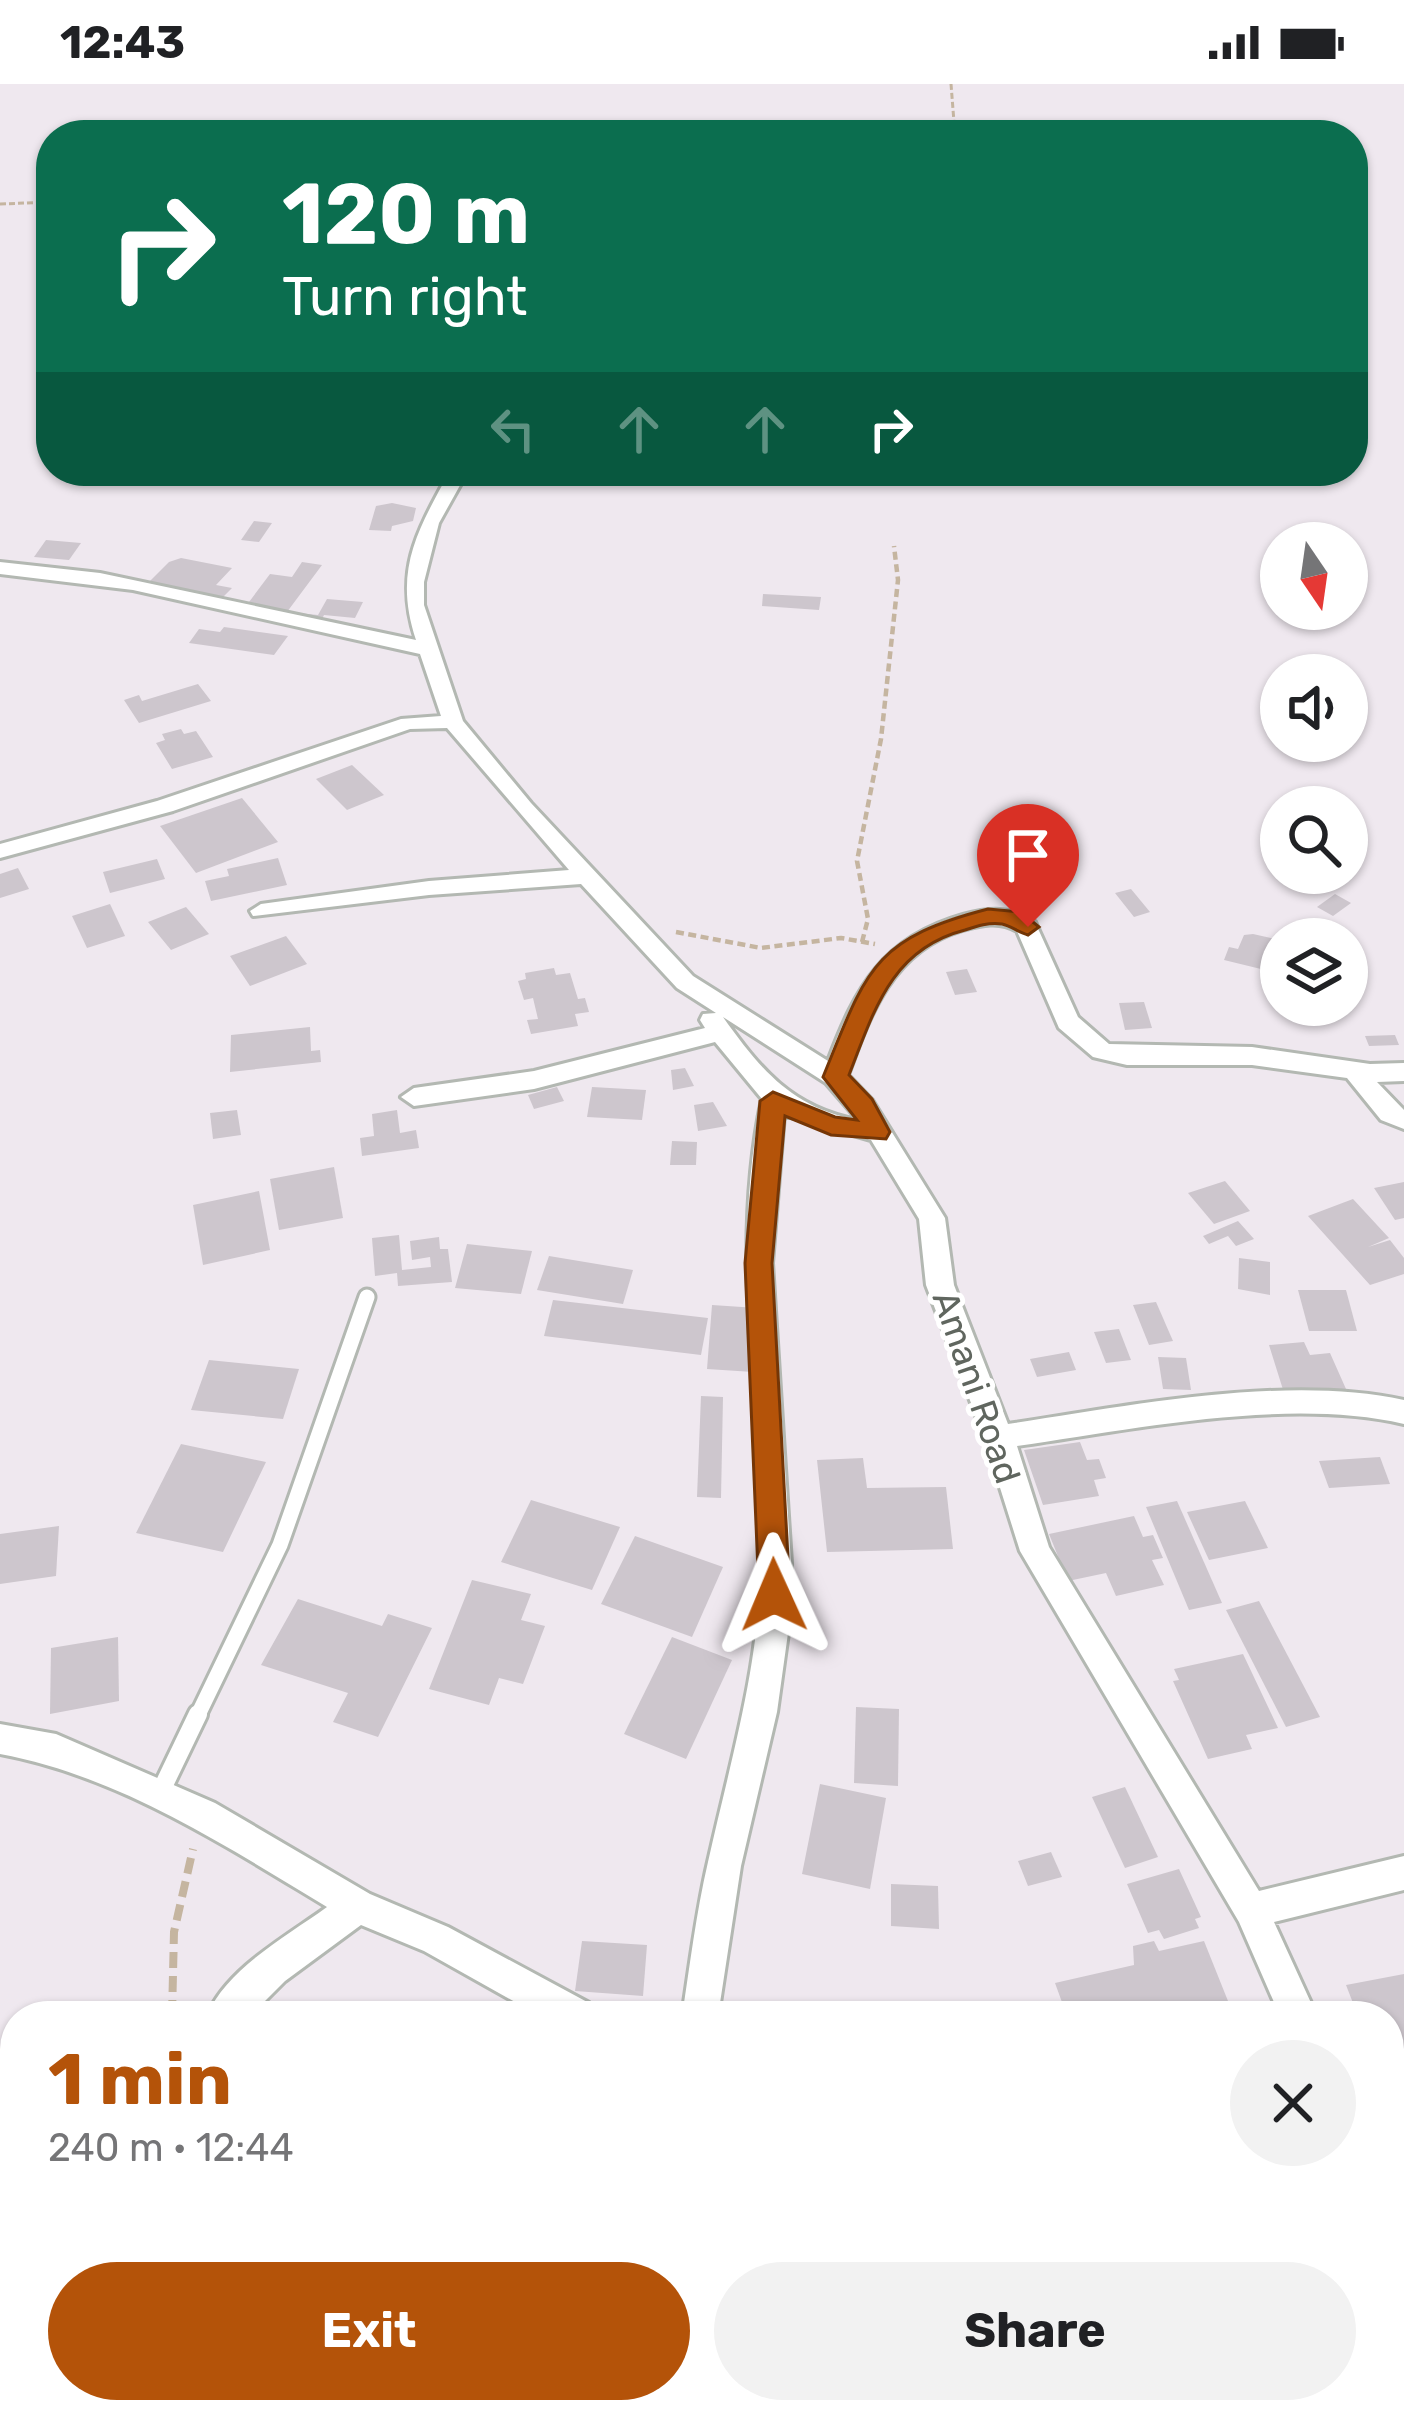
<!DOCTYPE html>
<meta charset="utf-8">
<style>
body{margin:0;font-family:Rubik,sans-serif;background:#f2f2f2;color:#202124;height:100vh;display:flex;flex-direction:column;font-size:45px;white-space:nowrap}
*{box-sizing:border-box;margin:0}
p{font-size:39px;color:#757577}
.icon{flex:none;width:66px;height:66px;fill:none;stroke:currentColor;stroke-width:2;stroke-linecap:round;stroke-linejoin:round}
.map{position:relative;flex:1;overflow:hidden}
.side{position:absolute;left:0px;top:1917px;width:1404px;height:423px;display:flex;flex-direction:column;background:#fff;border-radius:48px 48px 0 0;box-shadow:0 3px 9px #0004}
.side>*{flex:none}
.top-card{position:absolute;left:36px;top:36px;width:1332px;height:366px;border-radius:48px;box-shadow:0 3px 9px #0004;background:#0b6e4f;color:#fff;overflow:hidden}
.needle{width:78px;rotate:167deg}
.controls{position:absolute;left:1260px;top:438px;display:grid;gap:24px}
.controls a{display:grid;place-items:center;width:108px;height:108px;border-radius:50%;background:#fff;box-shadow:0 3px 9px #0004;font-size:60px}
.pin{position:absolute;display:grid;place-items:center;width:102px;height:102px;color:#fff;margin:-123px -51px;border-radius:50% 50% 50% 0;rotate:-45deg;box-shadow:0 0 12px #0007}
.pin .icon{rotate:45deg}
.me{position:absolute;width:132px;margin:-66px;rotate:359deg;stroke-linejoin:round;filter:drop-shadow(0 0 9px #0008)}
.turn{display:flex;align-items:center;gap:42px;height:252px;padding:0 48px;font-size:54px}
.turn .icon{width:156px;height:156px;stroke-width:2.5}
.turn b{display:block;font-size:84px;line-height:102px}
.lanes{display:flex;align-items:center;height:114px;padding:0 48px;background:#0003;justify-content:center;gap:60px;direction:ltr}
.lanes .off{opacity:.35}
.round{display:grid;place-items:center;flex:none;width:126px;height:126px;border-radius:63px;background:#f2f2f2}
.head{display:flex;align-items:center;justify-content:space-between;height:204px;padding:0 48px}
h1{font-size:72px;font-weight:700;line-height:90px;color:#b45309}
.cta{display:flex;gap:24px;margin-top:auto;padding:24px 48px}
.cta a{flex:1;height:138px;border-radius:72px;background:#b45309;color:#fff;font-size:48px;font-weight:700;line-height:138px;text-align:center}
.cta a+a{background:#f2f2f2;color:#202124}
.status{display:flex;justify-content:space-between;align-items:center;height:84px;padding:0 60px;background:#fff;direction:ltr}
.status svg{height:33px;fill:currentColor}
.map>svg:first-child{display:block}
</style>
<div class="status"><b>12:43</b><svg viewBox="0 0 49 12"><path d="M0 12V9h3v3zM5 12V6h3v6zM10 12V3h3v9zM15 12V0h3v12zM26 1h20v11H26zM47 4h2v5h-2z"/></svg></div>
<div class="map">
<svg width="1404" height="2338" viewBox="0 0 1404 2338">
<rect width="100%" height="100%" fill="#efe8ef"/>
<g fill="#cdc6cd">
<path d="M180,387H225L229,393L189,402Z"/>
<path d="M392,419L416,424L413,437L392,442L391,447L369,446L376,422Z"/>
<path d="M254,437L272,439L259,458L241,456Z"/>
<path d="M46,456L81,459L69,476L34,473Z"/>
<path d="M181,474L232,484L216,501L232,504L223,513L148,499L169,478Z"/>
<path d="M302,478L322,481L287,528L246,522L270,490L292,493Z"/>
<path d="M763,510L821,513L819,526L762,522Z"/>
<path d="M327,515L363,518L355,534L324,531L320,539L293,536L297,529L318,531Z"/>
<path d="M224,543L288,552L274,571L189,559L199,545L220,548Z"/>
<path d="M198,600L211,617L139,639L124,616L139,611L142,617Z"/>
<path d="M181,645L184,650L196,647L213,673L172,685L156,659L165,656L162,650Z"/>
<path d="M352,681L384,711L347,726L316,695Z"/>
<path d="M242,714L278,758L196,789L160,742Z"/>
<path d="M278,774L287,801L211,817L205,797L229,792L227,785Z"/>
<path d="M157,775L165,795L110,809L103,788Z"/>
<path d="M18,784L29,805L0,814V790Z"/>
<path d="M1131,805L1150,828L1134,833L1115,809Z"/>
<path d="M1335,810L1351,819L1333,832L1317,823Z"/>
<path d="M110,820L125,852L87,864L72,832Z"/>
<path d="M186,823L209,850L171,866L148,838Z"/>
<path d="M1253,850L1276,855L1265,886L1224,876L1229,863L1238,865L1244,851Z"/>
<path d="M286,852L307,880L250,902L230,872Z"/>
<path d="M554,884L556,891L570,889L578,915L585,914L589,928L575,930L578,942L531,950L527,936L538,935L533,914L524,916L518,897L526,895L525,889Z"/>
<path d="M967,885L977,908L955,911L946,888Z"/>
<path d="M1144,918L1152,944L1125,946L1119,919Z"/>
<path d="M310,943L311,967L320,966L321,978L230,988L231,951Z"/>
<path d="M1395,951L1399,961L1369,962L1365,952Z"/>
<path d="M685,984L694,1002L673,1006L671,986Z"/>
<path d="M557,1003L564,1017L534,1025L528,1011Z"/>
<path d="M592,1003L646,1006L642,1036L587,1033Z"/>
<path d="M713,1018L727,1042L698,1047L694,1021Z"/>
<path d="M237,1026L241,1051L213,1055L210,1029Z"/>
<path d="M397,1026L400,1049L416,1046L419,1064L362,1072L360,1054L374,1052L372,1030Z"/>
<path d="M672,1057L697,1058L696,1081H670Z"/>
<path d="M334,1083L343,1134L279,1146L270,1095Z"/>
<path d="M1225,1097L1250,1127L1214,1140L1188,1109Z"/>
<path d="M1404,1098V1134L1395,1136L1374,1104Z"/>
<path d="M259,1107L270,1166L203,1181L193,1121Z"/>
<path d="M1353,1115L1389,1154L1368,1163L1390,1156L1404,1174V1190L1370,1201L1308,1132Z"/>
<path d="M1238,1137L1254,1155L1236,1162L1228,1152L1209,1160L1203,1152Z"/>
<path d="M399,1151L402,1186L431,1183L430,1173L412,1176L410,1157L439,1153L440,1165H448L452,1198L398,1202L397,1189L375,1192L372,1154Z"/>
<path d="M467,1160L532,1167L521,1210L455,1204Z"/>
<path d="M549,1172L633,1186L623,1220L537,1206Z"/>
<path d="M1239,1174L1270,1178V1211L1238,1205Z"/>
<path d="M1298,1206H1346L1357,1247H1309Z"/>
<path d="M553,1216L708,1234L701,1271L544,1252Z"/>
<path d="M1156,1218L1173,1257L1149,1261L1133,1221Z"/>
<path d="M712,1221L757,1224L753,1288L707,1285Z"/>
<path d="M1119,1245L1131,1276L1106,1279L1094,1248Z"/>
<path d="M1304,1258L1310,1271L1330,1269L1346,1305L1285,1312L1269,1261Z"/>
<path d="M1069,1268L1076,1286L1037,1293L1030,1275Z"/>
<path d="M1158,1273L1186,1274L1191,1306L1163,1305Z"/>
<path d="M209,1276L299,1285L283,1335L191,1326Z"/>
<path d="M701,1312L723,1313L721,1414L697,1413Z"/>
<path d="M1080,1358L1087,1376L1099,1375L1106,1394L1094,1396L1099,1412L1043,1421L1024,1366Z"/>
<path d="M181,1360L266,1378L223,1468L136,1449Z"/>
<path d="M1380,1373L1390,1400L1329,1404L1319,1377Z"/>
<path d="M863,1374L867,1404L946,1403L953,1465L827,1468L817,1376Z"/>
<path d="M531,1416L620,1443L592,1506L501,1478Z"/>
<path d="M1177,1417L1222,1519L1189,1526L1146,1423Z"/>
<path d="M1245,1417L1268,1464L1209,1476L1187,1428Z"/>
<path d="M1134,1432L1143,1453L1153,1451L1163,1474L1152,1476L1164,1501L1116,1512L1106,1489L1068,1497L1049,1450Z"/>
<path d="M59,1442L56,1492L0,1500V1450Z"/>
<path d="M635,1452L723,1483L692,1553L601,1520Z"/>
<path d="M472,1496L531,1510L521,1536L545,1542L523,1600L499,1594L489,1621L429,1605Z"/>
<path d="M298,1515L382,1542L388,1530L432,1544L378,1653L333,1638L348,1609L261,1581Z"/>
<path d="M1259,1517L1320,1633L1286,1643L1226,1526Z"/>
<path d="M118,1553L119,1617L50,1630L51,1564Z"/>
<path d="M672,1553L732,1576L686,1675L624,1650Z"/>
<path d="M1243,1570L1278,1644L1246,1651L1252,1665L1208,1675L1173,1597L1179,1596L1174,1585Z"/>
<path d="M856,1623L899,1625L898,1702L854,1699Z"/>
<path d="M820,1700L886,1714L870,1805L802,1790Z"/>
<path d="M1125,1703L1158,1773L1125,1784L1092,1713Z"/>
<path d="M1051,1768L1062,1793L1028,1802L1018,1777Z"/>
<path d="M1179,1785L1201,1833L1195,1835L1199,1844L1164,1855L1159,1846L1148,1849L1127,1800Z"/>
<path d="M891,1800L938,1802L939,1845L891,1842Z"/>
<path d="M582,1857L647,1861L643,1912L575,1907Z"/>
<path d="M1154,1857L1159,1867L1204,1857L1234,1932H1106L1104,1927L1067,1932L1055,1899L1134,1881L1133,1862Z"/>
<path d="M1404,1890V2019L1389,2022V1932H1358L1346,1901Z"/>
<path d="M15,1987V2053L11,2056L0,2039V2000Z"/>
<path d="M1404,2051V2118L1389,2083V2055Z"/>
<path d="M15,2218V2325H31L18,2338H0V2233Z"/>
<path d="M83,2325H127L118,2338H73Z"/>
<path d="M145,2325H222L248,2338H138Z"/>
<path d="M399,2325H558L550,2338H416Z"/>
<path d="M1302,2325H1386L1395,2338H1287Z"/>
</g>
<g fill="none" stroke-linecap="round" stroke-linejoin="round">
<g stroke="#b3b8b2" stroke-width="21">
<path id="service-far1" d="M197,1633L280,1461L367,1213"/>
</g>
<g stroke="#b3b8b2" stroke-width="24">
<path id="service" d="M159,1711L198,1630"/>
</g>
<g stroke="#b3b8b2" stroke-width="6">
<g id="minor">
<path d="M450,387H468L439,439L424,498V521L463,637L531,719L693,892L828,977C856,903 882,854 963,831C988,824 1012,822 1035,838L1078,933L1109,960L1252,963L1370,980L1404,979V997L1377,998L1404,1026V1045L1381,1036L1347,994L1252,981H1127L1093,973L1059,944L1017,847C999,836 981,841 962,846C893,866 870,930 848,991L872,1016L945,1134L954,1201L1008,1340C1128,1322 1286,1290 1404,1316V1340C1288,1313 1134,1345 1017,1362L1049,1463L1259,1807L1404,1772V1806L1274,1838L1317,1932H1280L1239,1838L1020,1467L984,1353L926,1201L919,1135L871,1056L784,1031L772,1179L791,1479L789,1542L777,1628L741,1782L718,1932H682C690,1881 696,1829 708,1778C730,1679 759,1584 761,1481C762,1325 729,1170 762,1015L715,958L534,1005L414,1022L401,1013L414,1004L534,987L705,944L700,936L703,930L716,929L677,904L581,800L429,811L253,832L250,827L261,820L429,797L569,786L447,644L410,645L173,727L0,774V760L157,717L401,635L441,632L420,570L133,506L0,490V478L100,489L416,556C393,487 417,447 450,387ZM723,933L826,999L858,1036C792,1024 760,985 723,933Z"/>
<path d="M0,1640L56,1650L215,1719L370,1810L448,1843L589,1919L594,1932H540L424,1867L361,1841L285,1897L250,1932H207C226,1885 287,1852 327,1823C224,1761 119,1692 0,1670Z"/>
<path d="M1389,2107L1404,2115V2172L1389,2164Z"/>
<path d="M15,2115V2161L0,2167V2122Z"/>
<path d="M614,2325H654L653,2338H611Z"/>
<path d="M938,2325H1023L1018,2338H932Z"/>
</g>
</g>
<g stroke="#c5b5a0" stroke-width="3" stroke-dasharray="6 3" stroke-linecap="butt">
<path d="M951,0L955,51"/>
<path d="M0,120L51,118"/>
</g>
<g stroke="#c5b5a0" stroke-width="4.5" stroke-dasharray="8 4.5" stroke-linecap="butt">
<path d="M676,848L761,864L841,854L875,860"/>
<path d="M862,858L868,835L857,777L881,655L898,496L894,462"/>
</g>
<path stroke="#c5b5a0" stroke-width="8" stroke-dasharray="16 8" stroke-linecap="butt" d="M172,1932L174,1848L193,1765"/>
<use href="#service-far1" stroke="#fff" stroke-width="15"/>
<use href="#service" stroke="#fff" stroke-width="18"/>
<use href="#minor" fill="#fff" fill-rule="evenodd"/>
</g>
<path fill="#b45309" stroke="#753606" stroke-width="3" d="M988,825L1021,828L1039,843L1028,851C1018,848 1011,842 1002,840C989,838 977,842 965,846C891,865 874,927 849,991L872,1015L890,1048L886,1055L831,1051L785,1032L772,1179L790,1511L785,1521L774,1525L763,1521L759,1511L745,1179L760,1017L773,1008L835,1033L857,1036L823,993C866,888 871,855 988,825Z"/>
<g text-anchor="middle" stroke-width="10" stroke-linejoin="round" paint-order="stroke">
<g font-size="36" fill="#60665f" stroke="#fff">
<text transform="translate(977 1303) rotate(71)" y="13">Amani Road</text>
</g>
</g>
</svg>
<div class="controls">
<a><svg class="needle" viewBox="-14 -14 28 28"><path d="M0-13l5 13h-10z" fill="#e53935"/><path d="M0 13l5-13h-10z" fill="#757577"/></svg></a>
<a><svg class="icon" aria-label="sound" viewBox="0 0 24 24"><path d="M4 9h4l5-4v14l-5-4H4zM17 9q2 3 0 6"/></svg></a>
<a><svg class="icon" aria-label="search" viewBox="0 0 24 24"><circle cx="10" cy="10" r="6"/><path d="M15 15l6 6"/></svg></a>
<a><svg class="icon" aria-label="layers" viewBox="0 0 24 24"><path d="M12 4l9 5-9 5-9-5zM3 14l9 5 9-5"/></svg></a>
</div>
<div class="pin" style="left:1028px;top:843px;background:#d93025"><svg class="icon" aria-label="arrive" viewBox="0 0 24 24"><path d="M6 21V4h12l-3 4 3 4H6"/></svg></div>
<svg class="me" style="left:774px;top:1511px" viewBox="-20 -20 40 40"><path d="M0-17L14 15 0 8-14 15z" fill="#b45309" stroke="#fff" stroke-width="4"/></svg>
<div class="top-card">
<div class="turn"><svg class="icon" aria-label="right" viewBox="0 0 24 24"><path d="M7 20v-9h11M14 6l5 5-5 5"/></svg><div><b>120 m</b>Turn right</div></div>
<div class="lanes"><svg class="icon off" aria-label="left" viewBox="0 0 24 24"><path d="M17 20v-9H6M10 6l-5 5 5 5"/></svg><svg class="icon off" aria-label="ahead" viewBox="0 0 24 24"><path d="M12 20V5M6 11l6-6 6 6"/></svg><svg class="icon off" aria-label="ahead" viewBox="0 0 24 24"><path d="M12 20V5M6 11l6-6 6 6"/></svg><svg class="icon" aria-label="right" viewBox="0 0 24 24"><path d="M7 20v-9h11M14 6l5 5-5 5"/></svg></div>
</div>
<section class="side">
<div class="head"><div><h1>1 min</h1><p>240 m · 12:44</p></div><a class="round"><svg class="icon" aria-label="close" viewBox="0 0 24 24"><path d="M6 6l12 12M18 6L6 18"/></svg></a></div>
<div class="cta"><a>Exit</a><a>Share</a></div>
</section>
</div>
